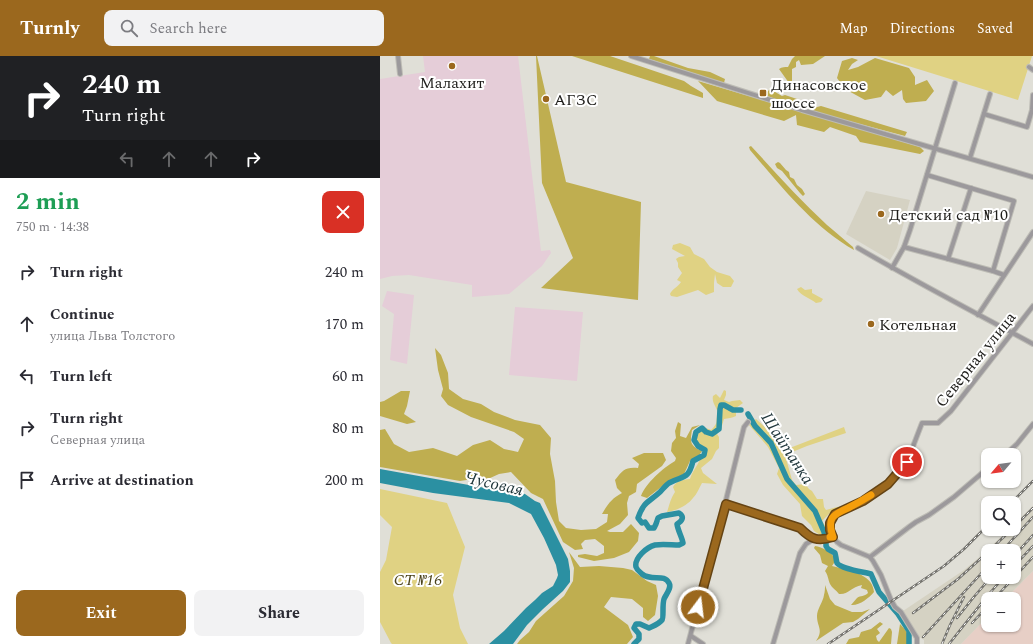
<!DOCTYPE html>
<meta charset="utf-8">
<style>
body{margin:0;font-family:Spectral,serif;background:#f2f2f3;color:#2b2b33;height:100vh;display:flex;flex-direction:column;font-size:15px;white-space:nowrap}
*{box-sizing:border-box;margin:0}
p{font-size:13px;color:#7c7c81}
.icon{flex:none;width:22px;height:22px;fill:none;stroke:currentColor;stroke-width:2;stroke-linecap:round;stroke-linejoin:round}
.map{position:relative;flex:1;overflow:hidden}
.drawer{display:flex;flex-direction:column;background:#fff;width:380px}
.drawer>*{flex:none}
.top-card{background:#202124;color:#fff;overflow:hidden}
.needle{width:26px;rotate:241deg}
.buttons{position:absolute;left:601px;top:392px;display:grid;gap:8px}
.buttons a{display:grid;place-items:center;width:40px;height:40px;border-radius:8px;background:#fff;box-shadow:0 1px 3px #0004;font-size:20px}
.pin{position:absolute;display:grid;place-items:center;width:34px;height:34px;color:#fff;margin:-17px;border:2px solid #fff;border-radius:50%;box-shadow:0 1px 4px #0007}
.me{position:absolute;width:44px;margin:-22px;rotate:15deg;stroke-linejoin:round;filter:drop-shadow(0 0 3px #0008)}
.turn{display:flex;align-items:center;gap:14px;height:84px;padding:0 16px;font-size:18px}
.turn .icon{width:52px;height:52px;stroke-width:2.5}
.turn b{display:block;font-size:28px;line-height:34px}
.lanes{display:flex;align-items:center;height:38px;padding:0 16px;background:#0003;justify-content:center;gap:20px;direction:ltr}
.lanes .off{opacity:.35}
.round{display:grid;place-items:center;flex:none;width:42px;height:42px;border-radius:8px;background:#f2f2f3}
.summary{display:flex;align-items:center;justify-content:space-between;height:68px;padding:0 16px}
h1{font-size:24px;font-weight:700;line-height:30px;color:#1e9e55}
.button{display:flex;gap:8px;margin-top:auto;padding:8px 16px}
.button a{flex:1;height:46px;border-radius:8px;background:#9b681e;color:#fff;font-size:16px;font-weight:700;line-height:46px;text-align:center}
.button a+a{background:#f2f2f3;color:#2b2b33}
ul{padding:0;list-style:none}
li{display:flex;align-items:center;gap:12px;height:52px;padding:0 16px}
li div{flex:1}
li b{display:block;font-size:15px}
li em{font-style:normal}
header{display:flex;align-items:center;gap:24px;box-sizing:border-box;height:56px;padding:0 20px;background:#9b681e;color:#fff}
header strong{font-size:19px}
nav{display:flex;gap:22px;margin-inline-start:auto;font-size:14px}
.search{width:280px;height:36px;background:#f2f2f3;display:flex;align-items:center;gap:10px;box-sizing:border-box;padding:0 14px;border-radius:8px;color:#7c7c81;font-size:15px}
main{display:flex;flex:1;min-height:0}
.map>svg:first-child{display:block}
</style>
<header>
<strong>Turnly</strong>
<div class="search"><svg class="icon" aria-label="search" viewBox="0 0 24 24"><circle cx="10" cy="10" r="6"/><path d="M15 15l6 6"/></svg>Search here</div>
<nav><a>Map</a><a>Directions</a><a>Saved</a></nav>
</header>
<main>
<section class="drawer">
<div class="top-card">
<div class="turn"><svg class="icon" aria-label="right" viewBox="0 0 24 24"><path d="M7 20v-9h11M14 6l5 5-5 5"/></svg><div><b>240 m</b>Turn right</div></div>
<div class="lanes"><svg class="icon off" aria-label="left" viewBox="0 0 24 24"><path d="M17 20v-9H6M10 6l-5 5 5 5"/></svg><svg class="icon off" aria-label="ahead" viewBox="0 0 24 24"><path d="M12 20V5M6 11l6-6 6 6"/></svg><svg class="icon off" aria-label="ahead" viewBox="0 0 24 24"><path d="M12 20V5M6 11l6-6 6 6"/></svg><svg class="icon" aria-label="right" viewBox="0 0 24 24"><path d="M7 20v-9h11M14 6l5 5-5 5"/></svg></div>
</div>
<div class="summary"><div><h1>2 min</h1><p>750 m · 14:38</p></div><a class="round" style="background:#d93025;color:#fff"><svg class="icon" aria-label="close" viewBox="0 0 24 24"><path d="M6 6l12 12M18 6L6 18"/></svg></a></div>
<ul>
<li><svg class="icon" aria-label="right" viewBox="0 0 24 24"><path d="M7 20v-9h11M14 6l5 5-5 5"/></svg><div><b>Turn right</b></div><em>240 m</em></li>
<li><svg class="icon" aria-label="ahead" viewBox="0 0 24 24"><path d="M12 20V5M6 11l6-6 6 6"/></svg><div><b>Continue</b><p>улица Льва Толстого</p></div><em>170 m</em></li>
<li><svg class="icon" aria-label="left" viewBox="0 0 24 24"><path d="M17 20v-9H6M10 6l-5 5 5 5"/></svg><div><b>Turn left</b></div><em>60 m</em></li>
<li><svg class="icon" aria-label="right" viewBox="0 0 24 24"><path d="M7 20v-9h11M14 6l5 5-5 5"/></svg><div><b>Turn right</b><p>Северная улица</p></div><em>80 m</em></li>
<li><svg class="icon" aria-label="arrive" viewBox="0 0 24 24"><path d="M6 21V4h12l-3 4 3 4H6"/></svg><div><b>Arrive at destination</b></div><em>200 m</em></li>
</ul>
<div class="button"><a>Exit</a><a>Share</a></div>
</section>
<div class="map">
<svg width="653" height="588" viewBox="0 0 653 588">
<rect width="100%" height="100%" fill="#e0dfd7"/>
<path fill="#e7cfc6" d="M653,515V588H581L608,560V569H634V543H625Z"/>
<g fill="#e5cdd8">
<path d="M43,0H138L161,195L170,194L171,197L162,210L129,238L92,241V229L29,219L12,220L0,223V23L45,16Z"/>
<path d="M7,235L34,239L27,308L10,304L14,258L2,250Z"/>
<path d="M135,251L203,256L197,325L129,319Z"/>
</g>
<g fill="#d5d2c3" fill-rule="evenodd">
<path d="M486,135L530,144L517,192L510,204L466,178Z"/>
<path d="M653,450V515L625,543H608V560L581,588H544V584L537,579L523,555L584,514L602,499L629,473H634V468ZM608,495H634V521H608Z"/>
</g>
<g fill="#e0d283">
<path d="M496,0H652L638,44Z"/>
<path d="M300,187L310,191L314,198L324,203L330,211L337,216L350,220L354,225L351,231H343L337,227L335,218L334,227V236L326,239L318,234L297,241L291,240L290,238C292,233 298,231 301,226L297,224L302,217L298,211V207L296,203L299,201L305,200L292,193L293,189Z"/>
<path d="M421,231L425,234L432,233V237L443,243L441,246L436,247C430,242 421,240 417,233Z"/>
<path d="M344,334L346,335V339L344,344L349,346L352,345L360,344L363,347L356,352V360C352,362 348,362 344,363L341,373L337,378L339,381V392L336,395L332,403L321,412L323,417L337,428L322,427C319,432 317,438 313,442C308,449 296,455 287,456C290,447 290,444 295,436L293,431C297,424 303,424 310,423C313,413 322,405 323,394C320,393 317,392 315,389C311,384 313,371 322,371C324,371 328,373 331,374C338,367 336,367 337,359C337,355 338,356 336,352C334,348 332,345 333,340L336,338L340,342Z"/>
<path d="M394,362L396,367V382L402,395L464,371L466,377L427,390L405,399L412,424L416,429L425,428L429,433L432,435L437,443H443L444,451L446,454L457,451L466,450L450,457L442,465L446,471L447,477L440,479L434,475L431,469L422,460L420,448L403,429L397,418L399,412L388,391L369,369L376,363L386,372L391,374Z"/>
<path d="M0,433L67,447L85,491L73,539L80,572L88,588H12L11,587L0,566V516L6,504L12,471L0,459Z"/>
</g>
<g fill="#bfae50">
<path d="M156,0H157L186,126L261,146L258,244L161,232L193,202L162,127Z"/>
<path d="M192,0H230L304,25L311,30L323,37V42Z"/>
<path d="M270,0H274L308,12L330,16L345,23L344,27L269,3Z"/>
<path d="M415,0H445L433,8L421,9L419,4L416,6V11L412,13V26L409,27L399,13C402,11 405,11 408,11L412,3Z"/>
<path d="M472,2L478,4L472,8L468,14L478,11L495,2L529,12L535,21V29L547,24L554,35L546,45L526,47L523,43L522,34L513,40L506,34L501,41L485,44L465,33L457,22L462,5Z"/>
<path d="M318,25L540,91L544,95L540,98L480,86L476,80L450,71L444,76L417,69L416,59L404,65L337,45Z"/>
<path d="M390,33L402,40L405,39L417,43L419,51L384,39Z"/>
<path d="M427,47L434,48L437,51L441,50L527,76L525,80L427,54L424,50Z"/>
<path d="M371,90C396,117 420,144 447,169C456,176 464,184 473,191L474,194C432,170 401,130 370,94L369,91Z"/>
<path d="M398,106L400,107L406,114L409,116L410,121L414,123L417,129L422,133L425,138L423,140L420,137L402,115L397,112L395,108Z"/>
<path d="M55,292L61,299L68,317L69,333L83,343L101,348L114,356L135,364L160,369L171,382L170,398L175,425L176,446L179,465L186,472L201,474L216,473L227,466L228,458H222C227,449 232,442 242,437L237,432L235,424C243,414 245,411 258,412L259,408L252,402L264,397H283L286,404L282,410L257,428L256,436L249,440L247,447L248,459L240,468L227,475L230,476H243L251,468L259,477L258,485L249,496L234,502L214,505L198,501V499L205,498L217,500L224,497V490L215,483L205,484L201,488L203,493L195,494L183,486L163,443L151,437L131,416L119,418L108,423H93L80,425L0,411V374L5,373L14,388L29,396L53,392L77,400L93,389L110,384L124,393L138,396L144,383L134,376L91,361L68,349L61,340L63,333L58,314Z"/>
<path d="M21,335H30L27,350L24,358L36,366L27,368L0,360V346L4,345Z"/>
<path d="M298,366L301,368L300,380L306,382L312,371L320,369L312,374C310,386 310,390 322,395L318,401L310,405L304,418L289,425L267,442L261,440C266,427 283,412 295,405L296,402L291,395L292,387L296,382L295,375Z"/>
<path d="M435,490C442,491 452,496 456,504L452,510C458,511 462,513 467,514C479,517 493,522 494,536C489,542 479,550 471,549C473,547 475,544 477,542C481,539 484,541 488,537L487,534L481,532L482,529C471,531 468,539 459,538C456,534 452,532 450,528C448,523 448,519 445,515L448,510L442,507L440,499L434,492Z"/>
<path d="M189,496L200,511L219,510L243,512L252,514L267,525L276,529L278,540L275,559L268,565L263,561V552L252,543L231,541L224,551L248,569L253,581L247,588H137L140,584L149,576L156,565L184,540L193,525L194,512Z"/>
<path d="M445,529L450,543L455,549L472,556H482L490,553L478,563L473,566L463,567L436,585C444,574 437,571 437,560C437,553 443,546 444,539C445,535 445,532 445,529Z"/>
<path d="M500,566L503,568L497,573L500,577L496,580L497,584L499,586L509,572L511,573L512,576L511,588H466L469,583L479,581L481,576L491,573Z"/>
<path d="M520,568C526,574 530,580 530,588H517Z"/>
</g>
<path fill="#2b90a2" d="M0,413L111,433L112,430L126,432L135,435L145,438L155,445L160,447L188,503L190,515V526L183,535L163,553L147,569L133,588H109L124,575L146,552L155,544L162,537L173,530L177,522L178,519L176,509L164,482L151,458L129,447L53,437L0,427Z"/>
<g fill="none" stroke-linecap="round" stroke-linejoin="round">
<g stroke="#2b90a2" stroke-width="5.5">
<path d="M368,358L375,370L391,387L407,423L435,455L444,476L446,484V490L448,493L455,497C456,500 456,504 457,507C461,513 484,516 491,518L499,536L518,558L529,575V588"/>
<path d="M254,588L259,583V578L254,572L256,568H260L269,572C273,570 279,568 282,564C284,562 282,549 284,543C286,538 292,532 289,527C284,517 272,526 262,518C260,516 257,514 256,511C254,502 267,491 275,489C282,488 292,489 299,489L303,487C302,481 298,475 297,468C302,465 305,461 299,457L282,460L278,462L276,468L274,472H269L265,466L262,467L258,462C264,445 268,447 280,436C283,433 286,429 289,427C303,419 308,425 313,405L324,399L325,394L318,390L314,384L316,376L322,372L326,376L332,378L339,373L340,353L341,349H344L353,354H361"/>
</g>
<g stroke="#bdbcb5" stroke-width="6">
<g id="minor">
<path d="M18,0L20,18"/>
<path d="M251,0L422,54L653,121"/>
<path d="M649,11L653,14"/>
<path d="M604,58L647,71L652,54L653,39"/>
<path d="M590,102L610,38"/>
<path d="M547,119L634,145L613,215"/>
<path d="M524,191L613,215L624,219"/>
<path d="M478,192C536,226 594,256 653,288"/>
<path d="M568,203L591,132"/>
<path d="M512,212L524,191L530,174L575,27"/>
<path d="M598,259L653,176"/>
<path d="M625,399L637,388L653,368"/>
<path d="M345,448L420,472L427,478L434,483L426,488L420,497L393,588"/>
<path d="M434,483L441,484L453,481"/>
<path d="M490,501L529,471L536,466L549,459L574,441L608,412"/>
<path d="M311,580L323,588"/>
<path d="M308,588L345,448L364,371L368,366"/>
<path d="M537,588V582L521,556L515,551L511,544L501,519L493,505L490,501L461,489L457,486L453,481L450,474V467L452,462L455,458L483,445L508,427L527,406L542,367H558L571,355L653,250"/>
</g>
</g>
<use href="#minor" stroke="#9c999c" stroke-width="4"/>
<g stroke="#73726d" stroke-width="2.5">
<g id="rail">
<path d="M631,447L653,425"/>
<path d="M634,471L653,452"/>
<path d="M609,495L632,473"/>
<path d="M622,495L653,461"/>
<path d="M634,500L653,479"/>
<path d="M634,510L653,490"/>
<path d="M614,543L653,501"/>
<path d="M533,557L578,523L608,496"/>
<path d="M577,562L593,542L611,521"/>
<path d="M592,567L608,550"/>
<path d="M543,581L608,510"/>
<path d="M448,588L564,510L584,493L608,469"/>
<path d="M562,588L570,569L584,541"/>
<path d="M569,588L608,539L624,521"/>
</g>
</g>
<use href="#rail" stroke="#fff" stroke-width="1" stroke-dasharray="3" stroke-linecap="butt"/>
</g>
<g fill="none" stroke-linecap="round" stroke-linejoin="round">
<g stroke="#654414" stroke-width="10">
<path id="route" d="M318,551L346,448L420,472C431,483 437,486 453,481L450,474V467L455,458L483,445L508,428L527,406"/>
</g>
<use href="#route" stroke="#9b681e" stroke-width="7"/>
<path stroke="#f59e0b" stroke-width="7" d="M450,481H453C447,462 452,459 468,452C476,448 483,444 491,439"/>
</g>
<g fill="#9b681e" stroke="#fff" stroke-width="1.5">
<circle cx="72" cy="10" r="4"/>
<rect x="379" y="33" width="8" height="8" rx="2"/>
<circle cx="166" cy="43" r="4"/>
<circle cx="501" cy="158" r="4"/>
<circle cx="491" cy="268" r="4"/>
</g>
<g text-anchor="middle" stroke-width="4" stroke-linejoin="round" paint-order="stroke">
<g font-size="16" fill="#1f1e1b" stroke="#fff" text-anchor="start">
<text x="72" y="32" text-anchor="middle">Малахит</text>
<text x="391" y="34">Динасовское<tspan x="391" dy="18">шоссе</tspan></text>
<text x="174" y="49">АГЗС</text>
<text x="509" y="164">Детский сад №10</text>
<text x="499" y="274">Котельная</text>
</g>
<g font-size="16" fill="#1f1e1b" stroke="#fff">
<text transform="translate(595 303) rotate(-51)" y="6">Северная улица</text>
</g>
<g font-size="16" font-style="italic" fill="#494119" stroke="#fff">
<text x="38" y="529">СТ №16</text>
</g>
<g font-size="17" font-style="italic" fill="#1f353a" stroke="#fff">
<text transform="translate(408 392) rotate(57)" y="6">Шайтанка</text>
<text transform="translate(114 427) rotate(13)" y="6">Чусовая</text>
</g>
</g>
</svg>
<div class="buttons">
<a><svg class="needle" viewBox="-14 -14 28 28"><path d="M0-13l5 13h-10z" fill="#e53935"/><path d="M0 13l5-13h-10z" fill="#7c7c81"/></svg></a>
<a><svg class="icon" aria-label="search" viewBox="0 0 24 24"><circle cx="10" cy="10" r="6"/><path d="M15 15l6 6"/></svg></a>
<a>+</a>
<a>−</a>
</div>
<div class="pin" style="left:527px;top:406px;background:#d93025"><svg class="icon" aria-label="arrive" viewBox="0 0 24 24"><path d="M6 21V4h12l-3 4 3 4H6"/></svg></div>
<svg class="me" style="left:318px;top:551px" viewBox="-20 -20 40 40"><circle r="17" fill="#9b681e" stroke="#fff" stroke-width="3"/><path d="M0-11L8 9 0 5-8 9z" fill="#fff"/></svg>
</div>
</main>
